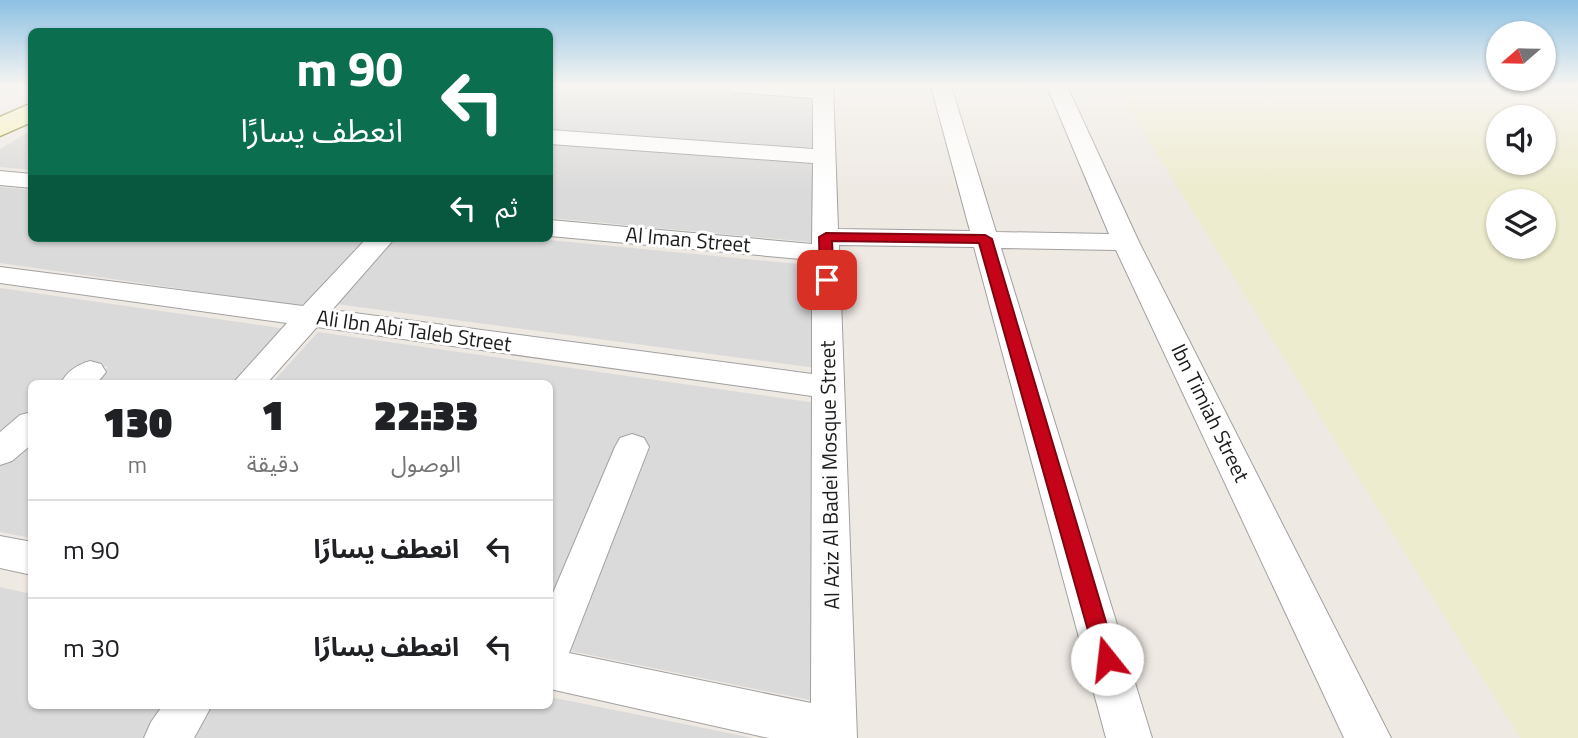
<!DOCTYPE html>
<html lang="ar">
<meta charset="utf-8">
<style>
body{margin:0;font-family:"Titillium Web","Noto Sans Arabic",sans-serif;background:#f2f2f2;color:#202124;direction:rtl;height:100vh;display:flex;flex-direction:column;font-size:26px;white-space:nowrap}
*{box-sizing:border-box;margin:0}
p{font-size:23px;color:#757577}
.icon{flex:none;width:38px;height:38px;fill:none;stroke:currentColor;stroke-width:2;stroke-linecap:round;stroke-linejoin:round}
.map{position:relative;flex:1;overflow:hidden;direction:ltr}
.side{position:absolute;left:28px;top:380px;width:525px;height:329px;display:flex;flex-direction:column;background:#fff;border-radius:10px;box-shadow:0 2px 5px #0004;direction:rtl}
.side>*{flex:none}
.hud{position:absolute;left:28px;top:28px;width:525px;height:214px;border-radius:10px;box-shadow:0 2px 5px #0004;direction:rtl;background:#0b6e4f;color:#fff;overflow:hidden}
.needle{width:46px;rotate:250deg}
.buttons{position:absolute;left:1486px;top:21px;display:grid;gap:14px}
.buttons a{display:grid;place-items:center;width:70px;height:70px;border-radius:50%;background:#fff;box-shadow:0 2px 5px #0004;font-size:35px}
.pin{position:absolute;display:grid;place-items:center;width:60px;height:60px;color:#fff;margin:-30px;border-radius:14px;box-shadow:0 4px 10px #0006}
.me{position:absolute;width:77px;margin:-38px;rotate:344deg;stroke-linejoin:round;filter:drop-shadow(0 0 5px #0008)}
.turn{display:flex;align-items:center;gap:24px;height:147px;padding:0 35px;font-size:32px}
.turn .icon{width:91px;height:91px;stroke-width:2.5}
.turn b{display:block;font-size:49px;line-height:60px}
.then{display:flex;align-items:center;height:66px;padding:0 35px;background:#0003;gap:14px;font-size:26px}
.eta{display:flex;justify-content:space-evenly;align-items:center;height:119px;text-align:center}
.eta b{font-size:42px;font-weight:800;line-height:49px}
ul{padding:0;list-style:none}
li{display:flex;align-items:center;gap:21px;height:98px;padding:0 35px;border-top:2px solid #e0e0e0}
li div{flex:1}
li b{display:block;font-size:26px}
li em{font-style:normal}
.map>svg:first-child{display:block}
</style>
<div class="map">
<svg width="1578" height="738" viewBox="0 0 1578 738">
<rect width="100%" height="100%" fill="#eee9e3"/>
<g fill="#dbdada">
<path d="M550,86H636L820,97V148L550,130Z"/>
<path d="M31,131V170L0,167V149Z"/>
<path d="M550,144L818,164L821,243L550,218Z"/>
<path d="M0,187L31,190L32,238H375L309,307L0,263Z"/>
<path d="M395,238H528L820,266L816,368L336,304Z"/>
<path d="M0,288L287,329L237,383H90L108,367L86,364L63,383H32L31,411L0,438Z"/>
<path d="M318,332L823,404L824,703L566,650L624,438L550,612V383H272Z"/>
<path d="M31,436V538L0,532V464Z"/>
<path d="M0,587L31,594L32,705H176L151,738H0Z"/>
<path d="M550,697L753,738H187L210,705H550Z"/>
</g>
<path fill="#edecce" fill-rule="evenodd" d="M1115,86H1578V738H1520ZM1498,117H1544V163H1498ZM1498,201H1544V247H1498Z"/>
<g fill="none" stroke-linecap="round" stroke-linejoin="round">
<g stroke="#a1a1a1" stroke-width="2">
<g id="street">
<path d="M724,86H833L838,229L970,231L931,86H951L996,232L1109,234L1047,86H1067L1139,242L1391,738H1344L1116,250L1001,248L1152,738H1106L974,247L839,245L857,738H769L550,689V600L615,447L620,438L632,434L644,438L649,447L569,653L811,703L812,396L317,327L267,383H233L287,323L0,283V267L303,306L367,238H395L332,310L812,374V260L550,236V220L812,244L813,163L550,144V130L813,149V98L734,92Z"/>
<path d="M0,171L32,174V188L0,185Z"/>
<path d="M90,361L101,364L106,372L97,383H61C67,371 77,365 90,361Z"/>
<path d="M32,412V444L12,461L0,465V432L20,415Z"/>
<path d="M0,536L32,542V575L0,568Z"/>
<path d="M163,705H212L194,738H144L151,722Z"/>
</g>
</g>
<g stroke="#717107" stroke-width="3">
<path id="secondary" d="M32,103V122L0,136V117Z"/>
</g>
<use href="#street" fill="#fff" fill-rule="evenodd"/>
<use href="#secondary" fill="#f8f4b7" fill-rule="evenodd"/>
</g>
<linearGradient id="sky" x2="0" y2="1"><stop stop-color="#8dc1e3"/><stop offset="0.45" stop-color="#f7f5f2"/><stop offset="1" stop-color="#f7f5f2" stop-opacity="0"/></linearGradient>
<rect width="1578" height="190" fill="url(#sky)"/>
<path fill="#c50419" stroke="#800310" stroke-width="2" d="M826,233L985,235L992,239L1117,659L1114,666L1107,669L1099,666L1096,659L979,243L832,241L834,280L827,284L820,280L819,237Z"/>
<g text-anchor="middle" stroke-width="6" stroke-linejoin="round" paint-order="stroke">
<g font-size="21" fill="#1d1d1d" stroke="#fff">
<text transform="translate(688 240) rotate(5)" y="7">Al Iman Street</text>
<text transform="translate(414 331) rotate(8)" y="7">Ali Ibn Abi Taleb Street</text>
<text transform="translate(1210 413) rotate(64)" y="7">Ibn Timiah Street</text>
<text transform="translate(830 475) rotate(-91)" y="7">Al Aziz Al Badei Mosque Street</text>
</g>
</g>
</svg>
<div class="buttons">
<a><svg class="needle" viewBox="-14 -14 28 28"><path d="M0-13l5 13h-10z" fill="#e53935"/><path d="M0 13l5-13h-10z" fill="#757577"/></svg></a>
<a><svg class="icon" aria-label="sound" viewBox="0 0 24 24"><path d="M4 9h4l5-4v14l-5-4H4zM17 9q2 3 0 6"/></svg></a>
<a><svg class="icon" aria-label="layers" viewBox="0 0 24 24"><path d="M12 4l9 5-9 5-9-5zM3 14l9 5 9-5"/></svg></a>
</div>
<div class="pin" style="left:827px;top:280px;background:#d93025"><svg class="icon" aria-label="arrive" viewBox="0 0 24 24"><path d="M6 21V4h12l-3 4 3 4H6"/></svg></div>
<svg class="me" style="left:1107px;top:659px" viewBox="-20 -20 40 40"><circle r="19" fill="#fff"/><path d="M0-13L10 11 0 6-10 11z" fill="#c50419"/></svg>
<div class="hud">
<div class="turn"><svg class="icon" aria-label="left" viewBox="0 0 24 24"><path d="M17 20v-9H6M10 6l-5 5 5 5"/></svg><div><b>90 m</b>انعطف يسارًا</div></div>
<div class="then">ثم<svg class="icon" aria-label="left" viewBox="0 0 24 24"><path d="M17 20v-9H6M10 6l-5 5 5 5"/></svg></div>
</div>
<section class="side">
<div class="eta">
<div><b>22:33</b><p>الوصول</p></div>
<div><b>1</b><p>دقيقة</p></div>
<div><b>130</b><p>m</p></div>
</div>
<ul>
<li><svg class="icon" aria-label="left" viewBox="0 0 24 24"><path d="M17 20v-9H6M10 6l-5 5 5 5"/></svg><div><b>انعطف يسارًا</b></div><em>90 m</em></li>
<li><svg class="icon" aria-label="left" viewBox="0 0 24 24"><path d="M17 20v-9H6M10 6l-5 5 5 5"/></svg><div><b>انعطف يسارًا</b></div><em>30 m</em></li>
</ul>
</section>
</div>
